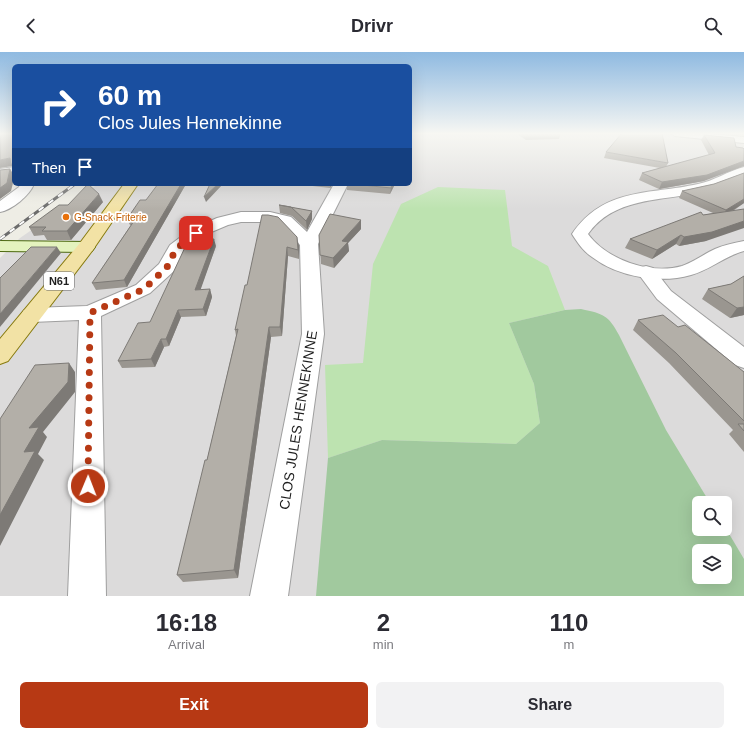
<!DOCTYPE html>
<style>
body{margin:0;font-family:Helvetica,sans-serif;background:#f2f2f3;color:#2b2b33;height:100vh;display:flex;flex-direction:column;font-size:15px;white-space:nowrap}
*{box-sizing:border-box;margin:0}
p{font-size:13px;color:#7c7c81}
.icon{flex:none;width:22px;height:22px;fill:none;stroke:currentColor;stroke-width:2;stroke-linecap:round;stroke-linejoin:round}
.map{position:relative;height:544px;overflow:hidden}
.panel{display:flex;flex-direction:column;background:#fff;flex:1}
.panel>*{flex:none}
.guide{position:absolute;left:12px;top:12px;width:400px;height:122px;border-radius:6px;box-shadow:0 4px 16px #0002;background:#1a4fa0;color:#fff;overflow:hidden}
.fabs{position:absolute;left:692px;top:444px;display:grid;gap:8px}
.fabs a{display:grid;place-items:center;width:40px;height:40px;border-radius:6px;background:#fff;box-shadow:0 4px 16px #0002;font-size:20px}
.pin{position:absolute;display:grid;place-items:center;width:34px;height:34px;color:#fff;margin:-17px;border-radius:8px;box-shadow:0 2px 6px #0006}
.me{position:absolute;width:44px;margin:-22px;rotate:1deg;stroke-linejoin:round;filter:drop-shadow(0 0 3px #0008)}
.turn{display:flex;align-items:center;gap:14px;height:84px;padding:0 20px;font-size:18px}
.turn .icon{width:52px;height:52px;stroke-width:2.5}
.turn b{display:block;font-size:28px;line-height:34px}
.then{display:flex;align-items:center;height:38px;padding:0 20px;background:#0003;gap:8px;font-size:15px}
.eta{display:flex;justify-content:space-evenly;align-items:center;height:68px;text-align:center}
.eta b{font-size:24px;font-weight:600;line-height:28px}
.primary-button{display:flex;gap:8px;margin-top:auto;padding:8px 20px}
.primary-button a{flex:1;height:46px;border-radius:6px;background:#b73914;color:#fff;font-size:16px;font-weight:600;line-height:46px;text-align:center}
.primary-button a+a{background:#f2f2f3;color:#2b2b33}
header{display:flex;justify-content:space-between;align-items:center;height:52px;padding:0 20px;background:#fff;font-size:18px;font-weight:600}
.map>svg:first-child{display:block}
</style>
<header><svg class="icon" aria-label="back" viewBox="0 0 24 24"><path d="M15 5l-7 7 7 7"/></svg>Drivr<svg class="icon" aria-label="search" viewBox="0 0 24 24"><circle cx="10" cy="10" r="6"/><path d="M15 15l6 6"/></svg></header>
<div class="map">
<svg width="744" height="544" viewBox="0 0 744 544">
<rect width="100%" height="100%" fill="#eeede5"/>
<path fill="#dcdbdb" fill-rule="evenodd" d="M410,81H744V544H0V206L20,186L98,132H410ZM699,451H725V477H699ZM699,499H725V525H699Z"/>
<path fill="#bde3b0" d="M438,135L505,138L512,194L548,214L565,258L509,271L534,332L540,371L516,392L382,388L328,406L325,313L363,311L373,212L401,152Z"/>
<path fill="#a1c99e" fill-rule="evenodd" d="M581,257C604,262 608,263 619,283L666,378L710,451H699V477H725V475L744,507V544H316L328,406L382,388L516,392L540,371L534,332L509,271L565,258ZM699,499H725V525H699Z"/>
<g fill="none" stroke-linecap="round" stroke-linejoin="round">
<g stroke="#9f9f9f" stroke-width="2">
<g id="minor">
<path d="M14,115V123L0,125V117Z"/>
<path d="M20,132H34C30,143 12,158 0,160V149L19,135Z"/>
<path d="M334,132H348L318,192L324,282L288,544H250L302,282L300,193L280,172L270,170H241L228,173L202,184L183,200L174,219L150,241L101,264L106,544H68L79,268L32,270L24,268L21,263L24,258L32,256L87,254L136,233L159,212L170,193L190,178L217,166L241,160H270L291,165L307,180Z"/>
<path d="M646,214L653,216L671,239L744,295V316L735,313L657,247L637,220L639,216Z"/>
</g>
</g>
<g stroke="#9f9f9f" stroke-width="2">
<g id="tertiary">
<path d="M670,81H701L744,85V91L675,84Z"/>
<path d="M744,115V124C729,131 714,137 697,141C659,149 613,146 588,182C607,208 651,223 682,214C694,210 704,202 715,197C724,193 734,191 744,189V199C725,204 710,218 691,223C660,232 618,225 592,205C583,199 578,191 572,182C604,135 649,143 698,132C714,129 728,119 744,115Z"/>
</g>
</g>
<g stroke="#4c6910" stroke-width="2">
<path id="secondary" d="M0,189L86,190L92,191L95,195L92,199L86,200L0,199Z"/>
</g>
<g stroke="#887b0f" stroke-width="2">
<path id="primary" d="M124,132H138L92,199L8,309L0,312V287L80,191Z"/>
</g>
<use href="#minor" fill="#fff" fill-rule="evenodd"/>
<use href="#tertiary" fill="#fff" fill-rule="evenodd"/>
<use href="#secondary" fill="#e4f3be" fill-rule="evenodd"/>
<use href="#primary" fill="#f2e2a5" fill-rule="evenodd"/>
<g stroke="#6c6c6c" stroke-width="3">
<path id="rail" d="M0,187L75,132"/>
</g>
<use href="#rail" stroke="#fff" stroke-width="2" stroke-dasharray="6" stroke-linecap="butt"/>
</g>
<g fill="#9a9690">
<path d="M516,81H561L559,87L526,88Z"/>
<path d="M709,81H731L730,82Z"/>
<path d="M704,83L734,86L704,129L659,137L639,128L642,121L660,116L604,106L606,100L668,111L666,115L709,103L701,88Z"/>
<path d="M744,121V151L733,159L706,189L679,194L676,192L652,207L625,196L630,187L703,163L713,161L679,146L682,139L714,132Z"/>
<path d="M186,132L127,235L96,238L92,231L131,173H130L127,167L146,148Z"/>
<path d="M304,132H333L330,136L304,133Z"/>
<path d="M347,132H395L390,142L347,138Z"/>
<path d="M103,150L71,188H47L44,183L34,184L29,175L68,153Z"/>
<path d="M279,153L312,159V167L307,178L292,164L280,161Z"/>
<path d="M278,165L299,194V207L288,204L282,284L271,285L238,526L183,530L177,523L207,408L236,284L235,278L247,233Z"/>
<path d="M361,177L348,191L349,199L334,216L321,212L319,183Z"/>
<path d="M216,194L200,238L210,237L212,245L206,264L181,265L169,294L164,295L155,315L122,316L118,309Z"/>
<path d="M744,224V263L730,266L702,247L708,237L731,232Z"/>
<path d="M638,268L678,275L744,320V400L729,382L733,378L669,311L633,278Z"/>
</g>
<g fill="#7d7a76">
<path d="M10,106L14,109V118L12,114L0,116V108Z"/>
<path d="M744,109V114L704,129L659,137L662,130Z"/>
<path d="M10,117L14,123V127L11,139L0,147V136Z"/>
<path d="M181,132H186L127,235L124,228Z"/>
<path d="M218,132H223L206,150L204,145Z"/>
<path d="M330,132H333L330,136Z"/>
<path d="M392,132H395L390,142L391,136Z"/>
<path d="M99,142L103,150L71,188L67,179Z"/>
<path d="M744,147V151L722,165L726,158Z"/>
<path d="M312,159V167L307,178L306,169Z"/>
<path d="M361,168V177L348,191L349,199L334,216L333,206L342,189Z"/>
<path d="M744,169V176L706,189L679,194L684,185Z"/>
<path d="M681,183L676,192L652,207L657,198Z"/>
<path d="M297,185L299,194V207L298,198Z"/>
<path d="M214,187L216,194L198,245L195,238Z"/>
<path d="M57,195L61,201L0,275V262Z"/>
<path d="M287,195L288,204L282,284L280,275Z"/>
<path d="M210,237L212,245L206,264L203,257Z"/>
<path d="M744,255V263L730,266L737,256Z"/>
<path d="M178,258L181,265L169,294L166,287Z"/>
<path d="M269,275L271,285L238,526L234,518Z"/>
<path d="M161,287L164,295L155,315L151,307Z"/>
<path d="M69,311L75,320V340L43,380L47,385L38,402L44,408L0,494V463L24,400L29,376Z"/>
</g>
<g fill="#b3afa8" stroke="#7d7a76">
<path d="M0,81H14V109L11,113L10,106L0,108Z"/>
<path d="M622,81H662L668,111L606,100Z"/>
<path d="M704,83L734,86L736,95L743,96L744,97V109L707,123L662,130L642,121L715,101Z"/>
<path d="M10,117L7,131L0,136V118Z"/>
<path d="M744,121V147L726,158L682,139L714,132Z"/>
<path d="M88,132L99,142L67,179H42L46,175H29L59,153H68Z"/>
<path d="M158,132H181L124,228L92,231L136,166L127,167L140,148H146Z"/>
<path d="M210,132H218L204,145Z"/>
<path d="M353,132H392L391,136Z"/>
<path d="M279,153L312,159L306,169L291,155Z"/>
<path d="M744,157V169L712,180L684,185L681,183L657,198L630,187L701,160L703,163Z"/>
<path d="M330,162L361,168L342,189L348,190L333,206L320,203L319,183Z"/>
<path d="M262,163H268L278,165L297,185L298,198L287,195L280,275H269L234,518L177,523L205,408H207L238,277L235,278L245,233H247Z"/>
<path d="M214,187L195,238L210,237L203,257L178,258L166,287H161L151,307L118,309L138,271L150,270L188,189Z"/>
<path d="M31,195H57L0,262V226Z"/>
<path d="M744,224V255L737,256L708,237L731,232Z"/>
<path d="M663,263L678,275L685,273L744,320V369L676,301L638,268Z"/>
<path d="M69,311L68,330L29,376L39,375L24,400L35,399L0,463V367L35,313Z"/>
<path d="M738,372H744V379Z"/>
</g>
<linearGradient id="sky" x2="0" y2="1"><stop stop-color="#8fbae1"/><stop offset="0.52" stop-color="#f7f7f3"/><stop offset="1" stop-color="#f7f7f3" stop-opacity="0"/></linearGradient>
<rect width="744" height="157" fill="url(#sky)"/>
<g fill="none" stroke-linecap="round" stroke-linejoin="round">
<path stroke="#b73914" stroke-width="7" stroke-dasharray="0 12.6" d="M88,434L90,261L144,237L167,215L176,197L196,181"/>
</g>
<circle fill="#e8710a" stroke="#fff" stroke-width="1.5" cx="66" cy="165" r="4"/>
<g text-anchor="middle" stroke-width="3.5" stroke-linejoin="round" paint-order="stroke">
<g font-size="10" fill="#c56008" stroke="#fff" text-anchor="start">
<text x="74" y="169">G-Snack Friterie</text>
</g>
<rect fill="#fff" stroke="#626262" stroke-width="1" x="44" y="220" width="30" height="18" rx="3"/>
<g font-size="11" font-weight="bold" fill="#1e1e1e">
<text x="59" y="233">N61</text>
</g>
<g font-size="14" fill="#1e1e1e" stroke="#fff">
<text transform="translate(298 368) rotate(-81)" y="5">CLOS JULES HENNEKINNE</text>
</g>
</g>
</svg>
<div class="fabs">
<a><svg class="icon" aria-label="search" viewBox="0 0 24 24"><circle cx="10" cy="10" r="6"/><path d="M15 15l6 6"/></svg></a>
<a><svg class="icon" aria-label="layers" viewBox="0 0 24 24"><path d="M12 4l9 5-9 5-9-5zM3 14l9 5 9-5"/></svg></a>
</div>
<div class="pin" style="left:196px;top:181px;background:#d93025"><svg class="icon" aria-label="arrive" viewBox="0 0 24 24"><path d="M6 21V4h12l-3 4 3 4H6"/></svg></div>
<svg class="me" style="left:88px;top:434px" viewBox="-20 -20 40 40"><circle r="17" fill="#b73914" stroke="#fff" stroke-width="3"/><path d="M0-11L8 9 0 5-8 9z" fill="#fff"/></svg>
<div class="guide">
<div class="turn"><svg class="icon" aria-label="right" viewBox="0 0 24 24"><path d="M7 20v-9h11M14 6l5 5-5 5"/></svg><div><b>60 m</b>Clos Jules Hennekinne</div></div>
<div class="then">Then<svg class="icon" aria-label="arrive" viewBox="0 0 24 24"><path d="M6 21V4h12l-3 4 3 4H6"/></svg></div>
</div>
</div>
<section class="panel">
<div class="eta">
<div><b>16:18</b><p>Arrival</p></div>
<div><b>2</b><p>min</p></div>
<div><b>110</b><p>m</p></div>
</div>
<div class="primary-button"><a>Exit</a><a>Share</a></div>
</section>
